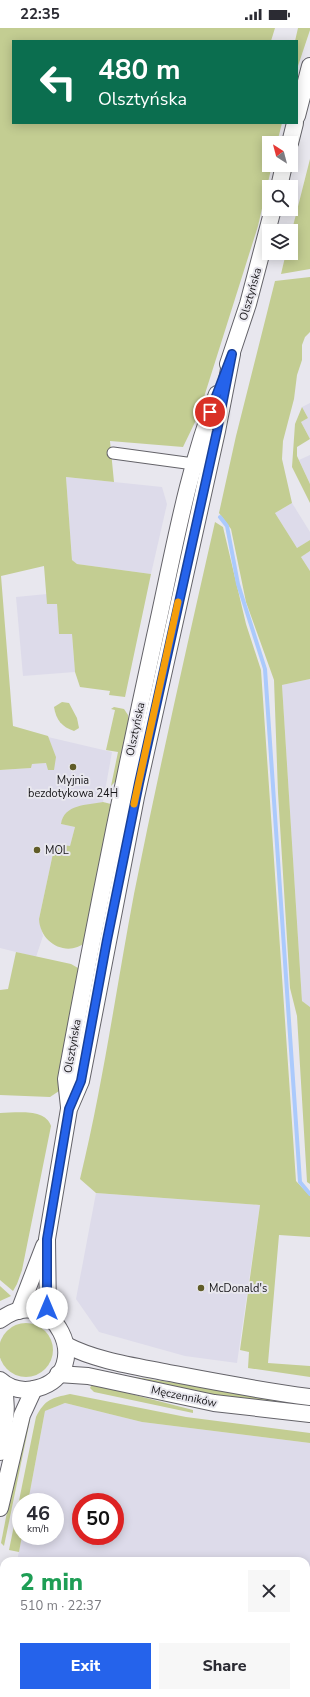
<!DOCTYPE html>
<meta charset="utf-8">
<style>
body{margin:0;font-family:"Nunito Sans",sans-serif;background:#f7f7f7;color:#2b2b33;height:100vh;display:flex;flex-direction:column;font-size:15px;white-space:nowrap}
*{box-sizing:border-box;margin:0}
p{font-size:13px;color:#7c7c81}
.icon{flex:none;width:22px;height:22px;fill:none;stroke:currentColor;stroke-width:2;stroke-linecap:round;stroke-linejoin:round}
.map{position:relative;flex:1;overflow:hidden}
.side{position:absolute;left:0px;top:1529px;width:310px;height:140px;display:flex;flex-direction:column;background:#fff;border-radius:12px 12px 0 0;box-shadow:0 2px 10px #0003}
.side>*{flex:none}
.guide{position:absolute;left:12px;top:12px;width:286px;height:84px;border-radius:0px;box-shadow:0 2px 10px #0003;background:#0b6e4f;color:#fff;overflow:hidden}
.needle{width:26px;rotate:324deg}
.buttons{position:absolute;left:262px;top:108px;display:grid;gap:8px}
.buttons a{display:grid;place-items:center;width:36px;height:36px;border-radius:0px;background:#fff;box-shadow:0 2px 10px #0003;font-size:20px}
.speed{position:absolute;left:12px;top:1465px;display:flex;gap:8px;font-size:20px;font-weight:700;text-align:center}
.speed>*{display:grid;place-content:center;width:52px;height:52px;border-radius:50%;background:#fff;box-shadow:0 2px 10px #0003;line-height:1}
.speed small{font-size:10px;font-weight:400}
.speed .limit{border:6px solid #d22;background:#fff;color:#111}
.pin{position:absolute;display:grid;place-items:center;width:34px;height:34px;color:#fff;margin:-17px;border:2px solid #fff;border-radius:50%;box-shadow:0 1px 4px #0007}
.me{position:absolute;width:44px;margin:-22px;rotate:0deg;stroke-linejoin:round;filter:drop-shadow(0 0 3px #0008)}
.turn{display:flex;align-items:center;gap:14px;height:84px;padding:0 20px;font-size:18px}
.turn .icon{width:52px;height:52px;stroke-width:2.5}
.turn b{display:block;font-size:28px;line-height:34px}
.round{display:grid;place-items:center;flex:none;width:42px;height:42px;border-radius:0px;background:#f7f7f7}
.headline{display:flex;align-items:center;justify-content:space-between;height:68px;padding:0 20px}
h1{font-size:24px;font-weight:800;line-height:30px;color:#1e9e55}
.cta{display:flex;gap:8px;margin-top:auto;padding:8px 20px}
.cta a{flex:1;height:46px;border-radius:0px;background:#2563eb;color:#fff;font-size:16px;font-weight:800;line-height:46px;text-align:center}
.cta a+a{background:#f7f7f7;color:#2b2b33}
.status{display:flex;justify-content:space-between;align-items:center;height:28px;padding:0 20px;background:#fff;direction:ltr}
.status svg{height:11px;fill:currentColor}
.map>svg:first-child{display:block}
</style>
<div class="status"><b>22:35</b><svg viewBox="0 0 49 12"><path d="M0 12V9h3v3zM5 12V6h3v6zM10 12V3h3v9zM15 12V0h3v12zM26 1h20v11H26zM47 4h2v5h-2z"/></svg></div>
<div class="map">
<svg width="310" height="1669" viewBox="0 0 310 1669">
<rect width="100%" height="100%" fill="#e8e7ee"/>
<g fill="#dddbea" fill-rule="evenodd">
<path d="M310,375V411L301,394L308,390L302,379Z"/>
<path d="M310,427V456L299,432Z"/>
<path d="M66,449L162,459L167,476L151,546L77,536L72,532Z"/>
<path d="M292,475L310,504V512L297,520L275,485Z"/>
<path d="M310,523V543L301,529Z"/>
<path d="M47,566L48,576L57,575L59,606L72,605L75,644L23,648L16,569Z"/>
<path d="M310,651V979L302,973L282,657Z"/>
<path d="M48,709L112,724L103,774L90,777L61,796L75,799L70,819L55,816L39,891L43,908L36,929L0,920V742L31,740L32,736L46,735L56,729Z"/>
<path d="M96,1165L260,1177L237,1335L185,1328L99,1304L76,1271Z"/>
<path d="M65,1375L142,1394L310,1415V1669H3L4,1658V1665H306V1533H17L22,1508H55V1474H28L45,1383ZM81,1474H115V1508H81Z"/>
</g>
<g fill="#c3cd92">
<path d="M0,0H275L271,13H13V95H282L277,115H269V137H272L258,198L198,388L183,419L110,413L114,454L66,449L72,532L77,536L151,546L125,669L109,667L110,663L80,659L75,644L72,606H59L57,576H47L44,538L1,548L13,698L48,708L56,729L54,742H48L46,735L32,736L31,740L0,742Z"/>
<path d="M298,0H310V2L297,41V13H295Z"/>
<path d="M310,131V241L281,246L286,225H291V206Z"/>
<path d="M310,249V304L305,309L302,317V332L297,347L294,371L283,413L282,431L292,475L275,485L297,520L310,512V523L301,529L310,543V651L282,657L302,973L310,979V1156L307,1154L297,988L290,960L278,765L274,652L246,574L231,501L219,485L236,408L275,253Z"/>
<path d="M302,379L308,390L301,394L310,411L297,419V428L310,456V475L292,439L295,396Z"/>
<path d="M215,494L223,499L246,596L261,642L296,1153L310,1168V1209L279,1207L268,1335L310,1338V1349L248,1340L249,1324L240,1322L260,1177L96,1165L80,1151C103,1057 116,961 134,866C159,741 187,618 215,494Z"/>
<path d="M62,674L69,675L77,690L79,700L74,703C62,699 56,692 54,679Z"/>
<path d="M114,679L124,681L128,687L130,700L119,750L111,758L118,724L106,722L115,682L111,681Z"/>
<path d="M103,774L115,777L86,914C67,930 40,915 39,891L55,816L70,818L75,799L61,796C64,776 87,777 103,774Z"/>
<path d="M16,924L71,936L78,940L84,947L79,954L59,1063L50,1069L0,1067V962L8,961Z"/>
<path d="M0,1085C16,1085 45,1080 51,1098L22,1242L17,1256L13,1263L0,1252Z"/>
<path d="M0,1258L11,1268L0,1273Z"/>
<circle cx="26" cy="1322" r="27"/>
<path d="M127,1348L310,1374V1383L292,1381L126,1351Z"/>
<path d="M92,1356L193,1382V1385L94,1364L90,1360Z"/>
<path d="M70,1366L186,1389L310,1405V1415L142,1394L65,1375L45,1383L28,1474H21L22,1508L19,1524L9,1522L36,1389C45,1371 52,1370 70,1366Z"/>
<path d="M25,1391L30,1392L4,1518L1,1515Z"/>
<path d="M4,1557V1620H0V1586Z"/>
<path d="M0,1624L4,1625L3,1669H0Z"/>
</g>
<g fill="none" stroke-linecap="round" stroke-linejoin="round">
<path stroke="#abcafc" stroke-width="4" d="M220,489L227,498L238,556L265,641L300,1154L310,1166"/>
<g stroke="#646369" stroke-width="13">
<path id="minor" d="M113,425L201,437"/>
</g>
<g stroke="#646369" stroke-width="18">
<g id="secondary">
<path d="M297,88L310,38"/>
<path d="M290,115L295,95"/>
<path d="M279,159L284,137"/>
<path d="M228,336L248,276L273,181"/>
<path d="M69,1079L66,1051C93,903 123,755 155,608C173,527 187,443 217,366"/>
<path d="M19,1283L44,1218"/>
<path d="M48,1289L47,1211L69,1081L81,1053L136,769L217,403L232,326"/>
<path d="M0,1292C53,1251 97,1343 38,1360C24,1364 10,1361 0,1352"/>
<path d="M66,1317C97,1333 134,1338 169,1345C216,1354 262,1363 310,1369"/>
<path d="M58,1346L88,1348L214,1375L310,1386"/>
<path d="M0,1424C4,1400 9,1379 3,1355"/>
<path d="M0,1480L22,1387L34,1361"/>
</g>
</g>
<use href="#minor" stroke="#fff" stroke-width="11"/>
<use href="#secondary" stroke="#fff" stroke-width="16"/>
</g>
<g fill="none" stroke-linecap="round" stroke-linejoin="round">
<g stroke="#184099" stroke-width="10">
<path id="route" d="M47,1280V1211L69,1081L81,1053L107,912L139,755L217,403L232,326L210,384"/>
</g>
<use href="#route" stroke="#2563eb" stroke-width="7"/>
<path stroke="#f59e0b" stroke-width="7" d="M134,776L178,574"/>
</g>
<g fill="#605c28" stroke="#e8e7ee" stroke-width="1.5">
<circle cx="73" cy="739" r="4"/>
<circle cx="37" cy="822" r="4"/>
<circle cx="201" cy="1260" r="4"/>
</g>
<g text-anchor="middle" stroke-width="4" stroke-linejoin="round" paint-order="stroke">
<g font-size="11" fill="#18171a" stroke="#e8e7ee">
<text transform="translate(250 266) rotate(-74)" y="4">Olsztyńska</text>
<text transform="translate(135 701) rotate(-78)" y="4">Olsztyńska</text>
<text transform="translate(72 1018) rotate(-80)" y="4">Olsztyńska</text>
<text transform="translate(184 1368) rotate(12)" y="4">Męczenników</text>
</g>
<g font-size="11" fill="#18171a" stroke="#e8e7ee" text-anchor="start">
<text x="73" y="756" text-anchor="middle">Myjnia<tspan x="73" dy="13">bezdotykowa 24H</tspan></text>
<text x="45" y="826">MOL</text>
<text x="209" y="1264">McDonald's</text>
</g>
</g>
</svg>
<div class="buttons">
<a><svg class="needle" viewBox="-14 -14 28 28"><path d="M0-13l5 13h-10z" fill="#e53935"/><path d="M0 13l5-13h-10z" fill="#7c7c81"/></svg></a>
<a><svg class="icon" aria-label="search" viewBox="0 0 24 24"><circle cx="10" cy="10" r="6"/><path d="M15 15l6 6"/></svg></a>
<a><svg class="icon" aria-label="layers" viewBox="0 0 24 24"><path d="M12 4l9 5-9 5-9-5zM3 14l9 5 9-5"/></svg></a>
</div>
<div class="speed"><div>46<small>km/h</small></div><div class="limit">50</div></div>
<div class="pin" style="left:210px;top:384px;background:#d93025"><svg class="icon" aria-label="arrive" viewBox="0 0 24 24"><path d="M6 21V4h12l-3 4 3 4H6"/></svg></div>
<svg class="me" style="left:47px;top:1280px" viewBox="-20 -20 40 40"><circle r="19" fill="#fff"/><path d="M0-13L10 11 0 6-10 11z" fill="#2563eb"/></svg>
<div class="guide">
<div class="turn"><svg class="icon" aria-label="left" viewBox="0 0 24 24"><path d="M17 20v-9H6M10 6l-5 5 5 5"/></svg><div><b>480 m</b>Olsztyńska</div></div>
</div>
<section class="side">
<div class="headline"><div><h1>2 min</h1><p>510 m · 22:37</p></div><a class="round"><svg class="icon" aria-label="close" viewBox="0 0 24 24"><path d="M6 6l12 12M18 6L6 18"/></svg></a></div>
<div class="cta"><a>Exit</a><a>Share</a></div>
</section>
</div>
